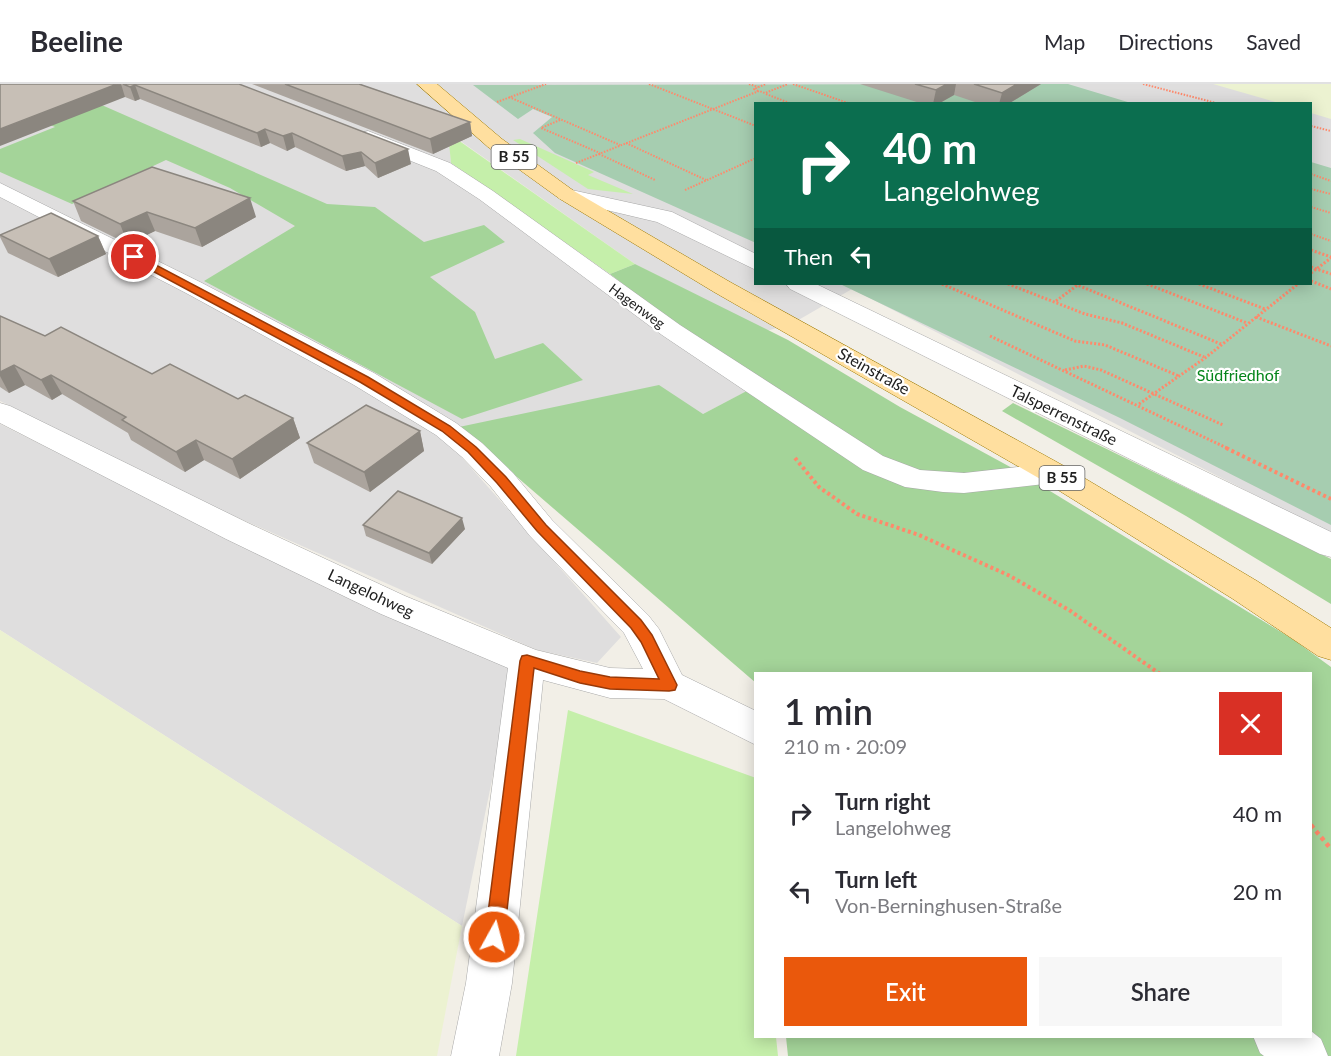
<!DOCTYPE html>
<meta charset="utf-8">
<style>
body{margin:0;font-family:Lato,sans-serif;background:#f7f7f7;color:#2b2b33;height:100vh;display:flex;flex-direction:column;font-size:22px;white-space:nowrap}
*{box-sizing:border-box;margin:0}
p{font-size:20px;color:#7c7c81}
.icon{flex:none;width:33px;height:33px;fill:none;stroke:currentColor;stroke-width:2;stroke-linecap:round;stroke-linejoin:round}
.map{position:relative;flex:1;overflow:hidden}
.side{position:absolute;left:754px;top:588px;width:558px;height:366px;display:flex;flex-direction:column;background:#fff;border-radius:0px;box-shadow:0 3px 15px #0003}
.side>*{flex:none}
.banner{position:absolute;left:754px;top:18px;width:558px;height:183px;border-radius:0px;box-shadow:0 3px 15px #0003;background:#0b6e4f;color:#fff;overflow:hidden}
.pin{position:absolute;display:grid;place-items:center;width:51px;height:51px;color:#fff;margin:-26px;border:3px solid #fff;border-radius:50%;box-shadow:0 2px 6px #0007}
.me{position:absolute;width:66px;margin:-33px;rotate:7deg;stroke-linejoin:round;filter:drop-shadow(0 0 4px #0008)}
.turn{display:flex;align-items:center;gap:21px;height:126px;padding:0 30px;font-size:27px}
.turn .icon{width:78px;height:78px;stroke-width:2.5}
.turn b{display:block;font-size:42px;line-height:51px}
.then{display:flex;align-items:center;height:57px;padding:0 30px;background:#0003;gap:12px;font-size:22px}
.round{display:grid;place-items:center;flex:none;width:63px;height:63px;border-radius:0px;background:#f7f7f7}
.headline{display:flex;align-items:center;justify-content:space-between;height:102px;padding:0 30px}
h1{font-size:36px;font-weight:600;line-height:45px}
.button{display:flex;gap:12px;margin-top:auto;padding:12px 30px}
.button a{flex:1;height:69px;border-radius:0px;background:#ea580c;color:#fff;font-size:24px;font-weight:600;line-height:69px;text-align:center}
.button a+a{background:#f7f7f7;color:#2b2b33}
ul{padding:0;list-style:none}
li{display:flex;align-items:center;gap:18px;height:78px;padding:0 30px}
li div{flex:1}
li b{display:block;font-size:22px}
li em{font-style:normal}
header{display:flex;align-items:center;gap:36px;box-sizing:border-box;height:84px;padding:0 30px;background:#fff;border-bottom:2px solid #e1e1e2}
header strong{font-size:28px}
nav{display:flex;gap:33px;margin-inline-start:auto;font-size:21px}
.map>svg:first-child{display:block}
</style>
<header>
<strong>Beeline</strong>
<nav><a>Map</a><a>Directions</a><a>Saved</a></nav>
</header>
<div class="map">
<svg width="1331" height="972" viewBox="0 0 1331 972">
<rect width="100%" height="100%" fill="#f2efe7"/>
<g fill="#dfdede" fill-rule="evenodd">
<path d="M0,0H1331V450L852,205L795,238L767,247L635,180L449,49L451,79L610,190L717,273L761,300L703,330L442,351L621,553L597,579L537,566L216,424L0,317ZM756,20H1311V200H756Z"/>
<path d="M0,340L264,471L516,579L462,842L0,546Z"/>
</g>
<g fill="#ecf2d1">
<path d="M1213,0H1331V35L1311,29V20L1279,19Z"/>
<path d="M0,546L462,842L437,972H0Z"/>
</g>
<g fill="#c5efaa">
<path d="M448,49L635,180L610,190L451,79Z"/>
<path d="M520,55L594,88L588,91L633,110L588,105L513,56Z"/>
<path d="M568,626L756,694L754,735L756,952L776,953L778,972H516Z"/>
</g>
<g fill="#a4d499">
<path d="M21,1L104,22L327,120L375,123L424,158L484,141L505,158L430,193L475,228L495,275L543,259L583,296L462,335L204,197L295,142L230,104L166,76L72,120L0,88V65L55,43L3,20Z"/>
<path d="M635,180L788,256L900,323L1014,385L1294,556L1331,583V972H788L786,953L1311,952V590H756V599L459,343L659,301L703,330L760,300L717,273L610,190Z"/>
<path d="M1013,319L1331,475V520L1186,432L1002,327Z"/>
</g>
<g fill="#a6cdb0">
<path d="M1068,0L1131,19L756,20V159L555,69L533,49L552,33L533,25L518,35L473,1Z"/>
<path d="M1311,78L1331,84V441L1120,334L840,200H1311Z"/>
</g>
<g fill="none" stroke-linecap="round" stroke-linejoin="round">
<g stroke="#a8a8a8" stroke-width="1">
<g id="street">
<path d="M368,47L450,79L493,107L680,241L883,372L920,386L964,389L1053,379L1064,382L1068,389L1064,396L1053,399L964,409L943,408L905,403L863,386L662,251L479,115L436,87L361,57L358,53L361,49Z"/>
<path d="M0,99L202,199L374,289L456,339L482,359L513,389L552,436L648,531L659,545L682,591L756,627V661L664,615L610,614L543,596L512,899L499,972H451L466,899L508,584L381,530L226,455L0,339V319L10,322L248,439L405,512L536,566L610,584L643,585L624,549L530,452L491,403L462,373L436,351L354,301L186,209L0,113Z"/>
<path d="M567,105L672,128L756,170V186L657,138L560,115L556,111L560,107Z"/>
<path d="M786,200H816L1331,448V473L1320,470L790,205Z"/>
<path d="M1311,947L1321,955L1328,972H1264L1260,969L1253,952H1311Z"/>
</g>
</g>
<g stroke="#9e7900" stroke-width="1">
<path id="primary" d="M417,0H437L502,55L574,107L730,198L1064,382L1257,497L1331,544V576L1318,572L1233,515L1042,396L714,208L560,115L488,63Z"/>
</g>
<g stroke="#ff896b" stroke-width="2" stroke-dasharray="1.5 1.5" stroke-linecap="butt">
<path d="M649,0L756,42"/>
<path d="M749,0L758,3"/>
<path d="M793,0L851,20"/>
<path d="M1143,0L1220,20"/>
<path d="M758,7L754,5L766,0"/>
<path d="M766,10L792,20"/>
<path d="M509,13L620,61"/>
<path d="M497,18L546,0"/>
<path d="M560,36L541,44L600,69"/>
<path d="M1311,42L1331,47"/>
<path d="M626,59L706,96"/>
<path d="M599,70L655,96"/>
<path d="M576,79L759,7L765,9L788,0"/>
<path d="M1311,90L1331,97"/>
<path d="M1311,105L1331,110"/>
<path d="M685,106L756,74"/>
<path d="M1311,123L1331,129"/>
<path d="M1311,150L1331,157"/>
</g>
<g stroke="#ff896b" stroke-width="3" stroke-dasharray="2 2" stroke-linecap="butt">
<path d="M1311,166L1331,173"/>
<path d="M1311,183L1331,190"/>
<path d="M1311,189L1331,174"/>
<path d="M1311,197L1331,205"/>
<path d="M942,200L1075,257L1105,261L1179,292"/>
<path d="M1008,200L1085,230L1122,239L1204,273"/>
<path d="M1075,200L1221,260"/>
<path d="M1147,200L1247,239"/>
<path d="M1199,200L1265,225"/>
<path d="M1056,217L1079,200"/>
<path d="M1256,233L1331,262"/>
<path d="M990,252L1229,365"/>
<path d="M1065,286L1084,282L1101,286L1223,341"/>
<path d="M1139,320L1205,274L1298,200"/>
</g>
<g stroke="#ff896b" stroke-width="4" stroke-dasharray="3 3" stroke-linecap="butt">
<path d="M1226,364L1331,415"/>
<path d="M795,374L819,403L857,430L919,451L1008,491L1069,526L1160,590"/>
</g>
<path stroke="#ff896b" stroke-width="4.5" stroke-dasharray="4 4" stroke-linecap="butt" d="M1311,741L1331,765"/>
<use href="#street" fill="#fff" fill-rule="evenodd"/>
<use href="#primary" fill="#ffdf9f" fill-rule="evenodd"/>
</g>
<g fill="#aba49d">
<path d="M0,0H239L411,80L378,94L365,82L346,87L295,63L287,67L270,59L261,63L140,15L135,17L125,13Z"/>
<path d="M252,0H359L470,38L472,52L433,70Z"/>
<path d="M860,0H1041L1008,20H981L954,11L938,20H923Z"/>
<path d="M73,117L256,133L202,163L155,147L128,160L81,137Z"/>
<path d="M0,151L98,152L106,170L58,193L8,169L0,153Z"/>
<path d="M0,232L45,252L152,290L238,315L293,334L300,354L240,395L204,376L185,388L131,356L128,349L62,310L52,316L25,301L9,309L0,303Z"/>
<path d="M420,347L424,367L370,408L314,379L307,359Z"/>
<path d="M363,441L465,445L432,480L366,452Z"/>
</g>
<g fill="#8b867f">
<path d="M117,0H121L125,13L0,62V45Z"/>
<path d="M947,0H956L954,11L938,20H933L936,6Z"/>
<path d="M1017,0H1041L1008,20H999L1002,9Z"/>
<path d="M135,1L140,15L135,17L130,3Z"/>
<path d="M470,38L472,52L433,70L430,55Z"/>
<path d="M265,45L270,59L261,63L257,49Z"/>
<path d="M292,49L295,63L287,67L283,52Z"/>
<path d="M408,65L411,80L378,94L375,79Z"/>
<path d="M361,68L365,82L346,87L342,72Z"/>
<path d="M250,114L256,133L202,163L195,144Z"/>
<path d="M147,128L155,147L128,160L120,140Z"/>
<path d="M98,152L106,170L58,193L49,175Z"/>
<path d="M14,281L25,301L9,309L0,292V288Z"/>
<path d="M51,291L62,310L52,316L41,296Z"/>
<path d="M293,334L300,354L240,395L232,375Z"/>
<path d="M420,347L424,367L370,408L364,388Z"/>
<path d="M196,356L204,376L185,388L176,368Z"/>
<path d="M462,434L465,445L432,480L429,469Z"/>
</g>
<g fill="#c7bfb6" stroke="#8b867f" stroke-width="1.5">
<path d="M0,0H117L0,45Z"/>
<path d="M123,0H239L408,65L375,79L361,68L342,72L292,49L283,52L265,45L257,49L135,1L130,3Z"/>
<path d="M285,0H359L470,38L430,55Z"/>
<path d="M915,0H947L936,6Z"/>
<path d="M974,0H1017L1002,9Z"/>
<path d="M152,83L250,114L195,144L147,128L120,140L73,117Z"/>
<path d="M51,129L98,152L49,175L0,151Z"/>
<path d="M0,232L45,252L61,243L152,290L170,280L238,315L245,311L293,334L232,375L196,356L176,368L122,336L126,333L51,291L41,296L14,281L0,288Z"/>
<path d="M366,321L420,347L364,388L307,359Z"/>
<path d="M398,407L462,434L429,469L363,441Z"/>
</g>
<path fill="#ea580c" stroke="#983908" stroke-width="1.5" d="M130,171H137L368,293L450,342L476,363L506,393L546,441L641,536L652,551L677,601L675,606L669,607L610,605L580,599L534,584L504,853L501,860L494,862L488,860L485,853L520,577L522,572L527,571L580,587L610,593L659,595L641,558L631,544L537,447L497,399L468,368L442,347L360,298L130,175Z"/>
<g text-anchor="middle" stroke-width="4.5" stroke-linejoin="round" paint-order="stroke">
<g font-size="14" fill="#212121" stroke="#fff">
<text transform="translate(637 222) rotate(36)" y="5">Hagenweg</text>
</g>
<g fill="#fff" stroke="#646464" stroke-width="1.5">
<rect x="491.5" y="61" width="45" height="24" rx="4.5"/>
<rect x="1039.5" y="382" width="45" height="24" rx="4.5"/>
</g>
<g font-size="15" font-weight="bold" fill="#212121">
<text x="514" y="78">B 55</text>
<text x="1062" y="399">B 55</text>
</g>
<g font-size="16" fill="#212121" stroke="#fff">
<text transform="translate(874 287) rotate(29)" y="6">Steinstraße</text>
<text transform="translate(1064 331) rotate(26)" y="6">Talsperrenstraße</text>
<text transform="translate(371 509) rotate(25)" y="6">Langelohweg</text>
</g>
<g font-size="16" fill="#04851b" stroke="#fff">
<text x="1238" y="297">Südfriedhof</text>
</g>
</g>
</svg>
<div class="pin" style="left:134px;top:173px;background:#d93025"><svg class="icon" aria-label="arrive" viewBox="0 0 24 24"><path d="M6 21V4h12l-3 4 3 4H6"/></svg></div>
<svg class="me" style="left:494px;top:853px" viewBox="-20 -20 40 40"><circle r="17" fill="#ea580c" stroke="#fff" stroke-width="3"/><path d="M0-11L8 9 0 5-8 9z" fill="#fff"/></svg>
<div class="banner">
<div class="turn"><svg class="icon" aria-label="right" viewBox="0 0 24 24"><path d="M7 20v-9h11M14 6l5 5-5 5"/></svg><div><b>40 m</b>Langelohweg</div></div>
<div class="then">Then<svg class="icon" aria-label="left" viewBox="0 0 24 24"><path d="M17 20v-9H6M10 6l-5 5 5 5"/></svg></div>
</div>
<section class="side">
<div class="headline"><div><h1>1 min</h1><p>210 m · 20:09</p></div><a class="round" style="background:#d93025;color:#fff"><svg class="icon" aria-label="close" viewBox="0 0 24 24"><path d="M6 6l12 12M18 6L6 18"/></svg></a></div>
<ul>
<li><svg class="icon" aria-label="right" viewBox="0 0 24 24"><path d="M7 20v-9h11M14 6l5 5-5 5"/></svg><div><b>Turn right</b><p>Langelohweg</p></div><em>40 m</em></li>
<li><svg class="icon" aria-label="left" viewBox="0 0 24 24"><path d="M17 20v-9H6M10 6l-5 5 5 5"/></svg><div><b>Turn left</b><p>Von-Berninghusen-Straße</p></div><em>20 m</em></li>
</ul>
<div class="button"><a>Exit</a><a>Share</a></div>
</section>
</div>
